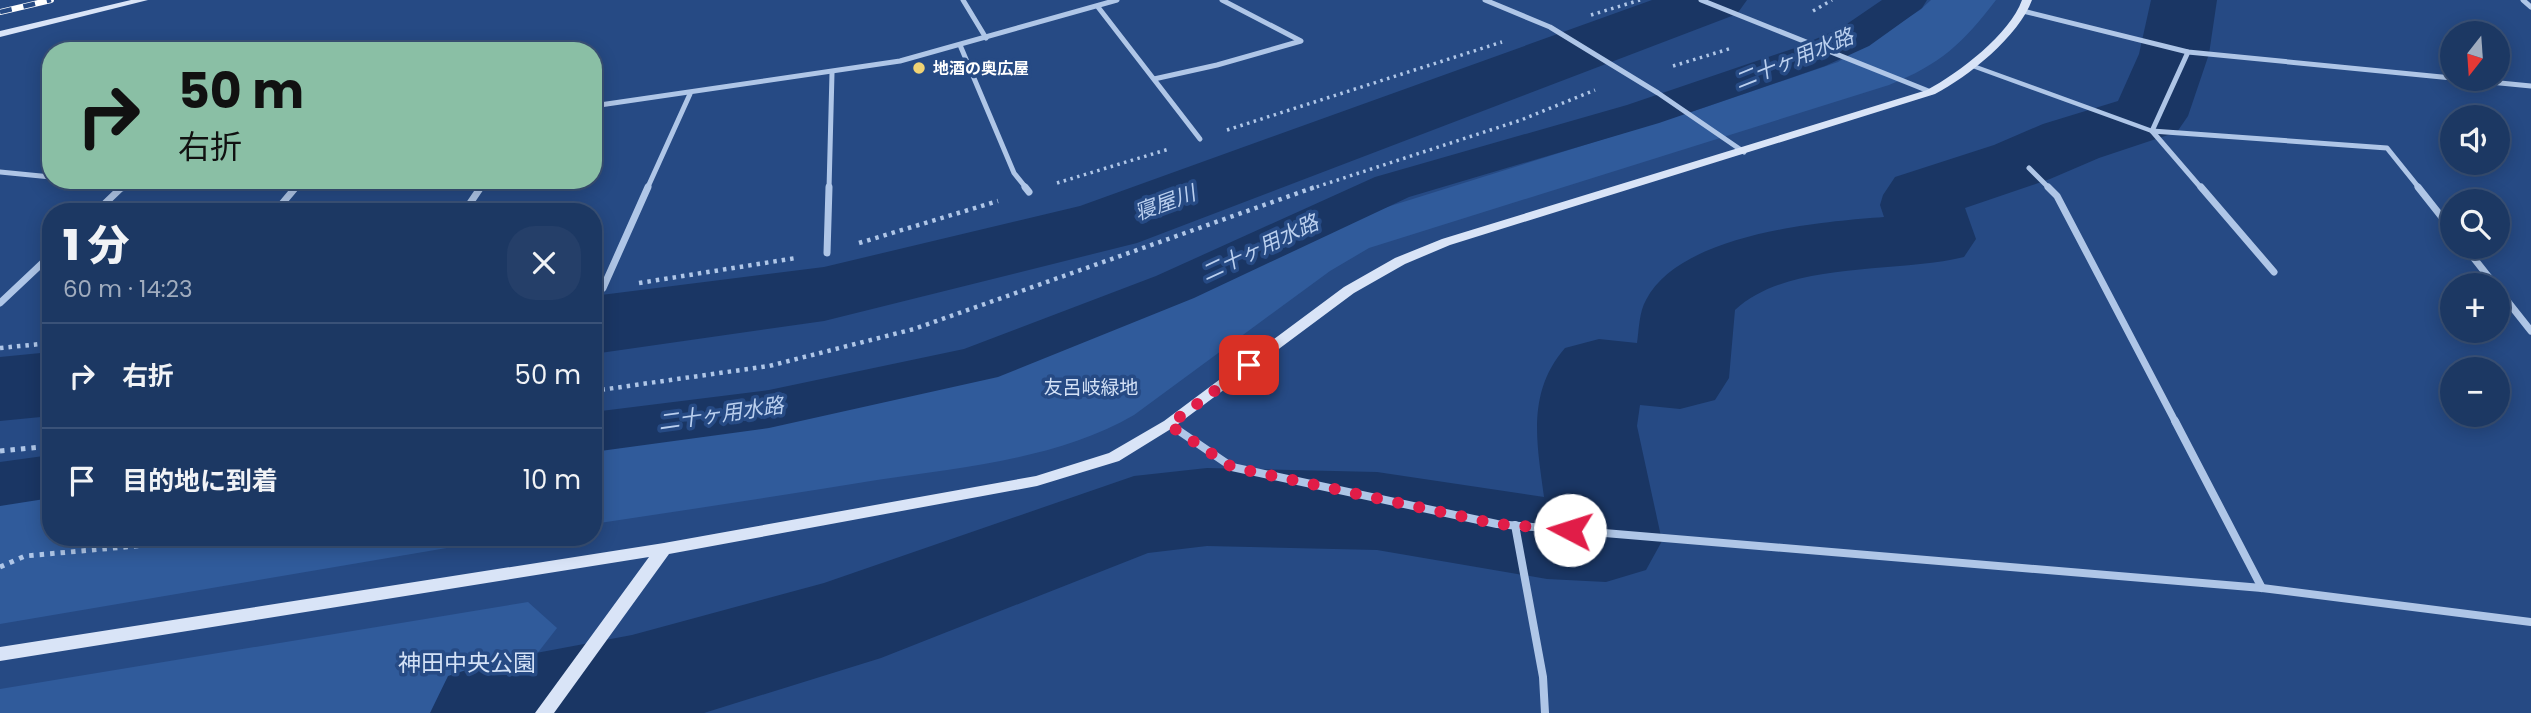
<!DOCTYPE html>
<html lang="ja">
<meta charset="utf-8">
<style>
body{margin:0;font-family:Poppins,"Noto Sans JP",sans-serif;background:#253f69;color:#f1f3f6;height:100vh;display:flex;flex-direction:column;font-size:26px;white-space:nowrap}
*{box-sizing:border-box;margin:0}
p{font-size:23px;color:#a0acbe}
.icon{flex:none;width:38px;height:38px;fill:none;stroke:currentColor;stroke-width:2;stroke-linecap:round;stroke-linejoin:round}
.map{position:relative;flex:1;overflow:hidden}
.side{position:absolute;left:42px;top:203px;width:560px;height:343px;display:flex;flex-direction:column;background:#1c3863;border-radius:28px;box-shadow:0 4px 18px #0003,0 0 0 2px #3a5278}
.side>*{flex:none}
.guide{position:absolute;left:42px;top:42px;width:560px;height:147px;border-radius:28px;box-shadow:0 4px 18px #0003,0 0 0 2px #3a5278;background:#8abfa5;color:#111;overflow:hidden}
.needle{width:46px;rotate:197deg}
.buttons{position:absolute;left:2440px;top:21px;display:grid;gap:14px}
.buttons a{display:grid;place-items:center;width:70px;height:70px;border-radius:50%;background:#1c3863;box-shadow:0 4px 18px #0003,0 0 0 2px #3a5278;font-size:35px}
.pin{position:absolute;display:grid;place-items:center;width:60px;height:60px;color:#fff;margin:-30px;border-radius:14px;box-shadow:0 4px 10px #0006}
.me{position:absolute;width:77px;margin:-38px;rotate:275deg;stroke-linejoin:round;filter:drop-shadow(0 0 5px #0008)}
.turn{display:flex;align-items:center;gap:24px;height:147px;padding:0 21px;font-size:32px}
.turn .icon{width:91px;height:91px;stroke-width:2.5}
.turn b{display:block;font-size:49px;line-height:60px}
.round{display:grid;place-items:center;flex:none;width:74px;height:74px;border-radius:28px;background:#253f69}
.headline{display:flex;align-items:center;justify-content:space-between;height:119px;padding:0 21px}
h1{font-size:42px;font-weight:800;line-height:52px}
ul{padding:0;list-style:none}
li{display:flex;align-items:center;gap:21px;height:105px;padding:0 21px;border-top:2px solid #3a5278}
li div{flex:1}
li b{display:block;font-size:26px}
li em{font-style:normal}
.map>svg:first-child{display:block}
</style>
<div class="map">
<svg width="2531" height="713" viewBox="0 0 2531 713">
<rect width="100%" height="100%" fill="#264a84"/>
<g fill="#305b9b">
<path d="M1931,0H1996C1962,44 1941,64 1889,85L1369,248L1330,271L1134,415C1058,459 963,467 877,480C783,495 688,510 593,524V447L831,411L936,390L1027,364L1352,218L1703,108L1838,62L1920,10Z"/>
<path d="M51,490V537H512L0,624V502L36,491Z"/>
<path d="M528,602L557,628L491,713H0V689Z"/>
</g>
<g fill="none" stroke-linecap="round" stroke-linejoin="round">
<g fill="#1a3664" fill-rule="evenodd">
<path d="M1882,0H1927L1922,8L1869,46L1825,66L1659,123L1409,197L1194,298L998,377L769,428L593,452V412L769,390L964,349L1156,276L1375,177L1627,105L1795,48L1841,28Z"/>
<path d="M51,455V498L0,506V462Z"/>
</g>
<g fill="#1a3664" fill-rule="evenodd">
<path d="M1652,0H1747L1737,14L1137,243L824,321L593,354V296L824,267L1080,206Z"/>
<path d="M2151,0H2217L2209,54L2188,116L2177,132L2099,158L2050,179L1965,208L1976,239L1964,257C1895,274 1789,260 1735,310L1729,378L1715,400L1680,409L1640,405L1637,426L1662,541L1646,570L1606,582L1547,579L1377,550L1207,546L1148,553L881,658L704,713H430L448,676L493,661L632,635L824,583L1134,476L1207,468L1377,472L1544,497C1537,444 1526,393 1565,348L1599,339L1637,343C1639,330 1639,312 1646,300C1680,234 1817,222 1884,217L1880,205L1883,195L1895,177L1994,145L2043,124L2118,101L2139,54Z"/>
<path d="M51,352V416L0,421V357Z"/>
</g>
<g stroke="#afc6e7" stroke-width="3.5" stroke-dasharray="2.5 4.5" stroke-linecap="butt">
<path d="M1813,11L1832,0"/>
<path d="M1591,15L1640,0"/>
<path d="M1673,66L1732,48"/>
<path d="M1227,130L1502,42"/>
<path d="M1057,183L1169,149"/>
<path d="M1310,189L1521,120L1595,90"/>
</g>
<g stroke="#afc6e7" stroke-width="4.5" stroke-dasharray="3.5 5" stroke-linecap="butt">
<path d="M859,243L998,201"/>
<path d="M639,283L796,258"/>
<path d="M0,348L51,343"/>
<path d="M593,391L769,366L914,329L1315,187"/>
</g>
<g stroke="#afc6e7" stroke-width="5" stroke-dasharray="4.5 6" stroke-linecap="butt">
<path d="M0,451L51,446"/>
<path d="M0,567L25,556L237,537"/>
</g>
<path stroke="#afc6e7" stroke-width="4.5" d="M1973,66L2152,131"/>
<g stroke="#afc6e7" stroke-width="5">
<path d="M963,0L986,38"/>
<path d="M1485,0L1550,27L1658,93L1744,152"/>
<path d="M1701,0L1931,92"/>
<path d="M2523,0L2531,7"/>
<path d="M1098,7L1200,139"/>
<path d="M2023,11L2188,52L2452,78"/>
<path d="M960,45L1014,173L1027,189"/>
<path d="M2188,52L2152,131L2202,189"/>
<path d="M1154,79L1217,65L1301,41L1222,0"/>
<path d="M2459,79L2531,86"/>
<path d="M593,106L900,61L1117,0"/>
<path d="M2152,131L2387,148L2420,189"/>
<path d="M2029,168L2050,189"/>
<path d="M0,172L51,177"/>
<path d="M68,180L120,189L187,180"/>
<path d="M295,189L303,180"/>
<path d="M480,189L486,180"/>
<path d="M647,189L690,94"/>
<path d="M829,189L832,73"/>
</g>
<g stroke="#afc6e7" stroke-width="7">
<path d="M111,187H131"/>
<path d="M1025,187L1029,192"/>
<path d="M2048,187L2057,196L2176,423"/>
<path d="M2201,187L2274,272"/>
<path d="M2418,187L2452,230"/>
<path d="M96,212L120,189"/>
<path d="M275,212L296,187"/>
<path d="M464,212L481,187"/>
<path d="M2465,247L2495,285"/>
<path d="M827,253L829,187"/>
<path d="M603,288L648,187"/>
<path d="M2497,288L2531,331"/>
<path d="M0,303L51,255"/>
</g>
<g stroke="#afc6e7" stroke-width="8">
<path d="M2175,421L2262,588"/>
<path d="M1169,424L1232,467L1497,524L2262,588L2531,622"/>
<path d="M1515,525L1543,677L1545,713"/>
</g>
<g fill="#d9e4f7" fill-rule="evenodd">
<path d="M131,0H148L0,37V31Z"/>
<path d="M2022,0H2032C2019,36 1968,77 1935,94L1450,245L1405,264L1354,293L1174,427L1119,461L1037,486L669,554L554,713H535L649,557L0,661V647L664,543L1036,476L1109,453L1164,421L1344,287L1395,258L1442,239L1927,90C1959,73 2010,34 2022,0Z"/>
</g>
<g stroke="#fff" stroke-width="6">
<path id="rail" d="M0,12L51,0"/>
</g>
<use href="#rail" stroke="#264a84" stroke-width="4.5" stroke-dasharray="12" stroke-linecap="butt"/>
</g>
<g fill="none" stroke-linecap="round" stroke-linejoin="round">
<path stroke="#e11d48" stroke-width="12" stroke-dasharray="0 21.6" d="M1249,365L1169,425L1232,467L1497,524L1570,530"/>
</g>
<circle fill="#f1d374" stroke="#264a84" stroke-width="2.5" cx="919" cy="68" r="7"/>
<g text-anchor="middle" stroke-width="7" stroke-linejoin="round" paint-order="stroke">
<g font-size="16" font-weight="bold" fill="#fff" stroke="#264a84" text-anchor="start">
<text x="933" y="74">地酒の奥広屋</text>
</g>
<g font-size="19" fill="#d3e1f6" stroke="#264a84">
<text x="1091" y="394">友呂岐緑地</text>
</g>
<g font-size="21" font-style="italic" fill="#bbd0ef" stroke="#264a84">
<text transform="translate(1794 59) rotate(-22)" y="7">二十ヶ用水路</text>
<text transform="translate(1165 203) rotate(-20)" y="7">寝屋川</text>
<text transform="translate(1260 248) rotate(-25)" y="7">二十ヶ用水路</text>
<text transform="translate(721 414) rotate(-8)" y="7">二十ヶ用水路</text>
</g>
<g font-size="23" fill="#d3e1f6" stroke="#264a84">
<text x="467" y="671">神田中央公園</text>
</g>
</g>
</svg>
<div class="buttons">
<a><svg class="needle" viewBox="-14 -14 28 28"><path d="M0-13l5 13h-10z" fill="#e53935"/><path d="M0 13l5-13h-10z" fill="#a0acbe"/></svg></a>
<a><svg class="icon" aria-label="sound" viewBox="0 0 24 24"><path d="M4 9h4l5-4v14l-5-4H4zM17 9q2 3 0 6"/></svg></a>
<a><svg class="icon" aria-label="search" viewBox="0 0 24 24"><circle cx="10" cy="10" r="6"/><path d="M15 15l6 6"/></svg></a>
<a>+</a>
<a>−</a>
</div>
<div class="pin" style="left:1249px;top:365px;background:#d93025"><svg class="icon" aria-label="arrive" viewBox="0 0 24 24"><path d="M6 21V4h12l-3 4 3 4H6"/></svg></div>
<svg class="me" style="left:1570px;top:530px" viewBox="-20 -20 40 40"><circle r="19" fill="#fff"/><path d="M0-13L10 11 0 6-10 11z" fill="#e11d48"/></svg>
<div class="guide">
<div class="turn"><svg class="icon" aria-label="right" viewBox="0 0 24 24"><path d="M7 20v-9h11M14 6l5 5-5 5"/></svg><div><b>50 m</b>右折</div></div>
</div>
<section class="side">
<div class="headline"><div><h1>1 分</h1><p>60 m · 14:23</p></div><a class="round"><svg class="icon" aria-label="close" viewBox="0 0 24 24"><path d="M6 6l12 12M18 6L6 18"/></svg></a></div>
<ul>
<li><svg class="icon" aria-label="right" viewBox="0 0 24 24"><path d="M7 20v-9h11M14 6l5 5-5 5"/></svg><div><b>右折</b></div><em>50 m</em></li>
<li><svg class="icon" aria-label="arrive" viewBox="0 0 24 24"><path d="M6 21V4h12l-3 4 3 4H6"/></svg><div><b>目的地に到着</b></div><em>10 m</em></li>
</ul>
</section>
</div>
